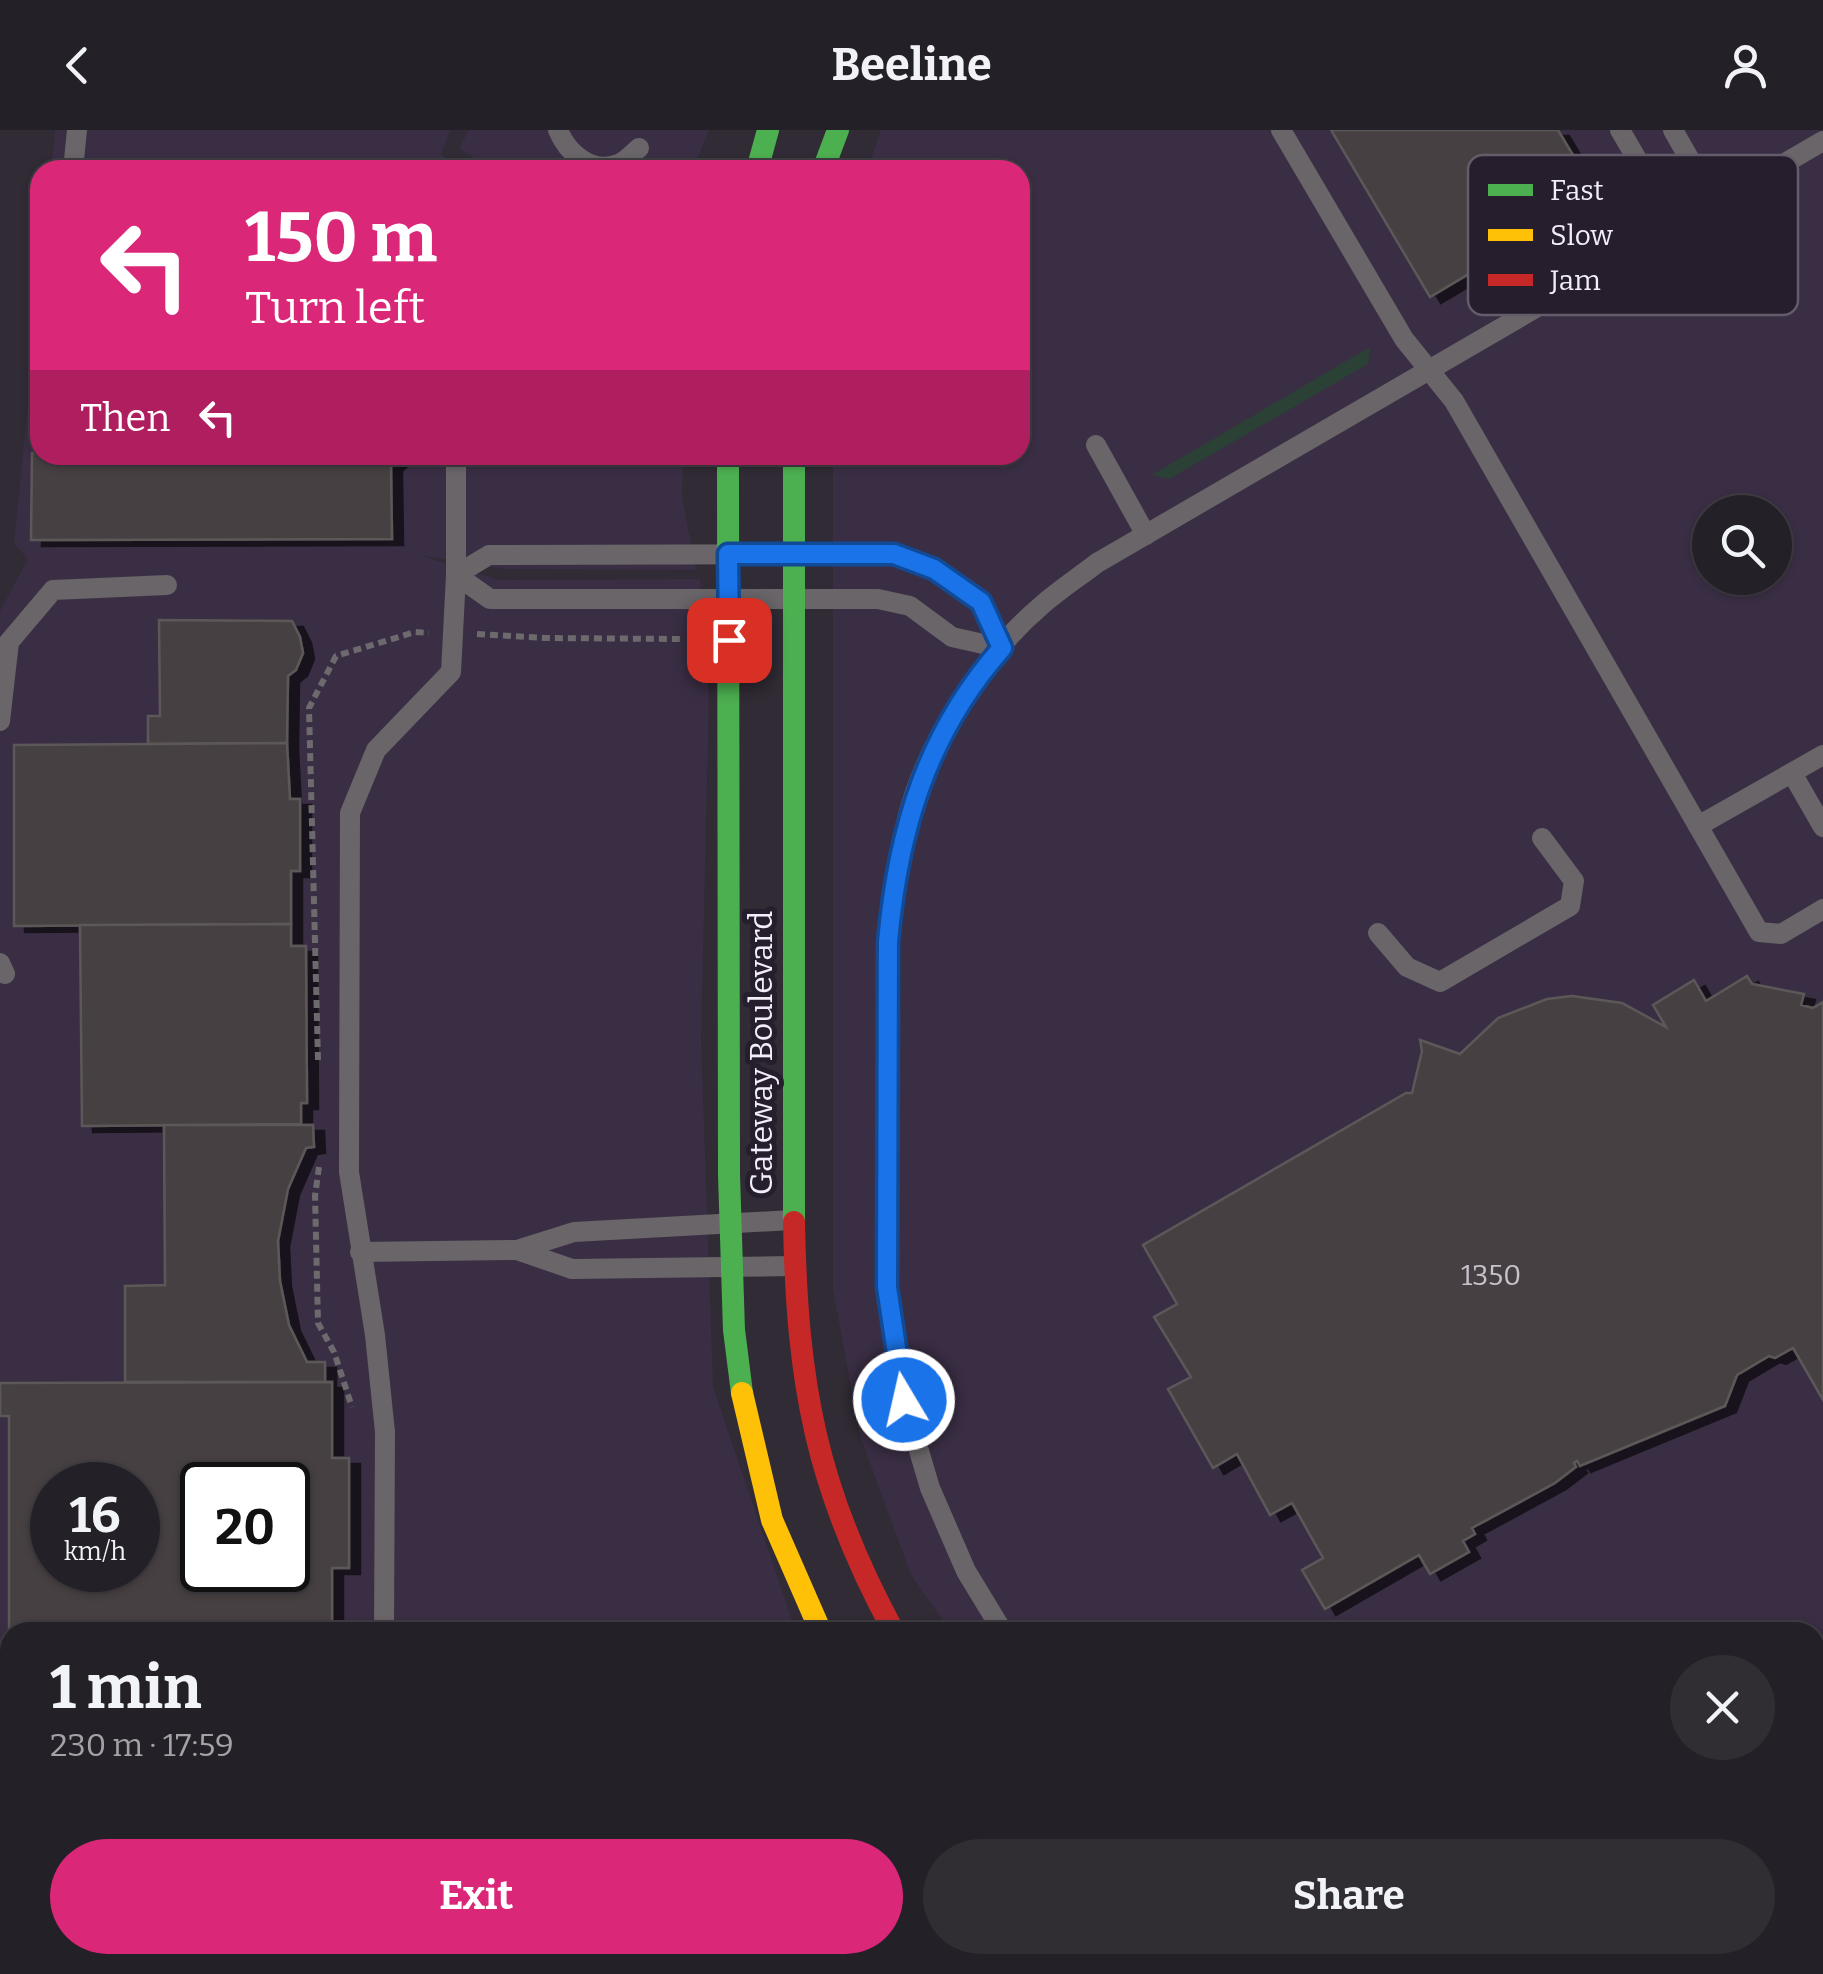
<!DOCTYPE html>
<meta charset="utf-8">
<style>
body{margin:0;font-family:Bitter,serif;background:#302d33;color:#f1f3f6;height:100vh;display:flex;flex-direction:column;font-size:38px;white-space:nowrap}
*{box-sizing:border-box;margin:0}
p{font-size:32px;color:#a3a3a7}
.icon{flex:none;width:55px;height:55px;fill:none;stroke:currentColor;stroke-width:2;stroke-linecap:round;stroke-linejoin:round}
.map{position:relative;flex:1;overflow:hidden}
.panel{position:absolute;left:0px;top:1492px;width:1825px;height:352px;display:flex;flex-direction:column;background:#242027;border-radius:30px 30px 0 0;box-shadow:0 2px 8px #0004,0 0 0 2px #413e44}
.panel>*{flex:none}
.hud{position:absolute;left:30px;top:30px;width:1000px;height:305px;border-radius:30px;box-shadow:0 2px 8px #0004,0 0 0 2px #413e44;background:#db2777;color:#fff;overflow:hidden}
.tools{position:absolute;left:1692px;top:365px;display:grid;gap:20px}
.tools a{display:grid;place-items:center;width:100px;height:100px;border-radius:50%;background:#242027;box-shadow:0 2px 8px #0004,0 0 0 2px #413e44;font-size:50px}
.speed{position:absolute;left:30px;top:1332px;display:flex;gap:20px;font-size:50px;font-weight:700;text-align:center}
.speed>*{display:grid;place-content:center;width:130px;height:130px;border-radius:50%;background:#242027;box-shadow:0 2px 8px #0004,0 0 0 2px #413e44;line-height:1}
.speed small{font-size:25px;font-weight:400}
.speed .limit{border:5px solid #111;border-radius:15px;background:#fff;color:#111}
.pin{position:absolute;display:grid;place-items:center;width:85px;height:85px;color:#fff;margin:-42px;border-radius:20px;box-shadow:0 5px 15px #0006}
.me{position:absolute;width:110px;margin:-55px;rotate:351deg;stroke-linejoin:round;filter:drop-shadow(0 0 8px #0008)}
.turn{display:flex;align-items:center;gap:35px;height:210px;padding:0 50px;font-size:45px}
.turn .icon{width:130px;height:130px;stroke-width:2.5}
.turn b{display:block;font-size:70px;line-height:85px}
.then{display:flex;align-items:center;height:95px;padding:0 50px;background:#0003;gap:20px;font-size:38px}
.round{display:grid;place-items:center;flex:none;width:105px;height:105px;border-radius:52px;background:#302d33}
.overview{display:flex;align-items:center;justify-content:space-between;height:170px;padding:0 50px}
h1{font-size:60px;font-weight:700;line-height:75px}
.button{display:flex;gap:20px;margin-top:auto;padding:20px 50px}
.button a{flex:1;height:115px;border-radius:60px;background:#db2777;color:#fff;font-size:40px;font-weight:700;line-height:115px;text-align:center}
.button a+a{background:#302d33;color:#f1f3f6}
header{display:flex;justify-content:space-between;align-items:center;height:130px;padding:0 50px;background:#242027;font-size:45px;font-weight:700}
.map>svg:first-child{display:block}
</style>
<header><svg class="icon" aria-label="back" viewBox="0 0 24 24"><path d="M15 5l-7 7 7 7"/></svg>Beeline<svg class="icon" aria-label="person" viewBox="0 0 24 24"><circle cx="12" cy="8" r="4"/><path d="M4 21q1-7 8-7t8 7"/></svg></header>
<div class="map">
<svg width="1823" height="1844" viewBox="0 0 1823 1844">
<defs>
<filter id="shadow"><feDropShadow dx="11" dy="6" stdDeviation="0" flood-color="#0009"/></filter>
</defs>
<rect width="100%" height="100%" fill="#302b34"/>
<g fill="#3a2e44" fill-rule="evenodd">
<path d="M55,0H450L441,25L464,40H51Z"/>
<path d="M469,0H709L693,40H493L459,18Z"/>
<path d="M881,0H1823V1844H1407L1378,1835H1815V1502H951L911,1445L860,1306L833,1159V325H1020V40H867ZM1710,382H1775V448H1710Z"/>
<path d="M40,154V325H683L682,367L696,440L504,439L419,425L499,450L700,449L709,566L701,910L713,1257L796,1502H10V1835H1088L1100,1844H0V481L28,429L14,414ZM52,1355H138V1440H52ZM202,1355H288V1440H202Z"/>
</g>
<path fill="#2b4135" d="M1370,217L1368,234L1169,349L1152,345Z"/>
<g fill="#464143" stroke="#5d5859" stroke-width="2.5" fill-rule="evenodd" filter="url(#shadow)">
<path d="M1331,0H1558L1598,67L1430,167Z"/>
<path d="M32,323L402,325L391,335L392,409L31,410Z"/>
<path d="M159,490L292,491L300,507L303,523L296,540L288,546L287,613L148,614V586H160Z"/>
<path d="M287,613L290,669H300V741H291V794L14,796V615Z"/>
<path d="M291,794V816H306L307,973H301V994L82,996L80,795Z"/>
<path d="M1747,846L1752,854L1804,864L1801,875L1813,878L1823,872V1270L1793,1218L1775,1228L1769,1226L1737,1245L1725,1276L1580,1336L1577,1331L1574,1333L1576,1337L1555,1353L1472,1398L1475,1404L1463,1411L1469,1422L1430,1444L1419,1425L1325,1479L1302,1440L1323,1428L1292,1373L1270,1385L1237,1324L1213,1338L1168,1259L1191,1247L1154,1187L1177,1174L1143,1115L1406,963H1412L1422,921L1420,910L1460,924L1498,888L1547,869L1572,866L1622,873L1666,897L1653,875L1694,850L1706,871Z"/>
<path d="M164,995H313L314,1017L306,1018L288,1059L278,1111L280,1151L289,1195L307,1232H325V1252H125V1156L165,1155Z"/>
<path d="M332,1252V1328H349V1438H332V1502H10L9,1512V1286H0V1253ZM52,1355H138V1440H52ZM202,1355H288V1440H202Z"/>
</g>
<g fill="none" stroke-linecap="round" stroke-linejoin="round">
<g stroke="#6d6a6d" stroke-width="6" stroke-dasharray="8 5" stroke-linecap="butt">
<path d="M477,504L545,508L684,509"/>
<path d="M318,930L309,578L336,526L415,502L429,503"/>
<path d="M319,1037L315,1066L318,1193L334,1222L352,1277"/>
</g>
<g stroke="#696568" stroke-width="20">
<path d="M558,0C567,22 591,45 618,34C625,32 633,23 639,18"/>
<path d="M1281,0L1404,209L1454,271L1759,802L1781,804L1823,779"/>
<path d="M1620,0L1676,96"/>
<path d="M1673,0L1715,74"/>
<path d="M73,40L77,0"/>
<path d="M1096,315L1146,405"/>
<path d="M456,445L489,425L894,424L935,439L981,472L1001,518"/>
<path d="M456,445L490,469H878L910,476L952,507L1001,518"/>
<path d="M0,591L9,512L53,460L167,455"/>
<path d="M1792,643L1823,697"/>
<path d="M1698,696L1823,625"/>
<path d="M1378,803L1407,837L1440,852L1570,776L1574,751L1542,708"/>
<path d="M0,833L5,844"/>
<path d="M517,1120L572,1139L792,1136"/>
<path d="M360,1122L517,1120L574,1102L792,1090"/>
<path d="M384,1502L385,1302L375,1205L349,1042L350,683L376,620L451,542L456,445V325"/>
<path d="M1003,1502L966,1441L930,1358L904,1270L887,1157L889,811C892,770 897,730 907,689C926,613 982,526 1042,475C1059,460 1079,447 1097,433L1823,11"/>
<path d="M0,1823H10"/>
<path d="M1623,1835L1627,1844"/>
<path d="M1666,1835L1670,1844"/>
<path d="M1439,1844L1442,1835"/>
<path d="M1488,1844L1491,1835"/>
</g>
<g stroke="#4caf50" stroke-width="22">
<path d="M757,40L768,0"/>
<path d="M823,40L838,0"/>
<path d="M728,325L729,1045L734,1200L742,1263"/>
<path d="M794,325V1092"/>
<path d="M1123,1835L1136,1844"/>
<path d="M1248,1835L1264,1844"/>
</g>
<path stroke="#ffc107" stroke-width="22" d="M742,1263L772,1390L821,1502"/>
<path stroke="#c62828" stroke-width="22" d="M794,1092C797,1254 816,1359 894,1502"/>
</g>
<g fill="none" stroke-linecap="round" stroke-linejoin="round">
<g stroke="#114b97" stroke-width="25">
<path id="route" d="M729,510L728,424H894L934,439L981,472L1002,518C927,603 898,700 888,812L887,1157L904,1270"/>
</g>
<use href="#route" stroke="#1a73e8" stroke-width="18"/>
</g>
<g text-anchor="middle" stroke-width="10" stroke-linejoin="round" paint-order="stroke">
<g font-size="28" fill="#c8c2cb">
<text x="1491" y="1155">1350</text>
</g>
<g font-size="32" fill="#f3edf8" stroke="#271e2d">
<text transform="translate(761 923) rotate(-90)" y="11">Gateway Boulevard</text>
</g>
</g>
<rect x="1468" y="25" width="330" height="160" rx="15" fill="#271e2d" stroke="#645c6a" stroke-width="2.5"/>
<rect x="1488" y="54" width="45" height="12" fill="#4caf50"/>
<rect x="1488" y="99" width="45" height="12" fill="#ffc107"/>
<rect x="1488" y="144" width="45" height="12" fill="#c62828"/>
<g font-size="28" fill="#f3edf8">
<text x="1550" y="70">Fast</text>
<text x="1550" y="115">Slow</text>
<text x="1550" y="160">Jam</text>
</g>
</svg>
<div class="tools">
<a><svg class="icon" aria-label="search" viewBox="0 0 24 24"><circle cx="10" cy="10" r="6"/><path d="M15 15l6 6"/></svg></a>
</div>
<div class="speed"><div>16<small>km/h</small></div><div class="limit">20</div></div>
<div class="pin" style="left:729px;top:510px;background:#d93025"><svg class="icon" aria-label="arrive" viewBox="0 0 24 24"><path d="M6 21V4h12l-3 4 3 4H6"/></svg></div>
<svg class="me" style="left:904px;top:1270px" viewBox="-20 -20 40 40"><circle r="17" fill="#1a73e8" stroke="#fff" stroke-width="3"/><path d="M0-11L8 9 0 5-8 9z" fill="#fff"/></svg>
<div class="hud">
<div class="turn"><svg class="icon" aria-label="left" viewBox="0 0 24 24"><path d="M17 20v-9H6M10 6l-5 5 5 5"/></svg><div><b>150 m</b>Turn left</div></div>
<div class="then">Then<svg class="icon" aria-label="left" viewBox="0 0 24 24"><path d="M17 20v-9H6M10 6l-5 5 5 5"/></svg></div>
</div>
<section class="panel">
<div class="overview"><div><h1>1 min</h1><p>230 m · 17:59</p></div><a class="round"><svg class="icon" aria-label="close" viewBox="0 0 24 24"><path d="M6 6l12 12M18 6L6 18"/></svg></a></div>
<div class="button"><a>Exit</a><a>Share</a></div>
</section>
</div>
